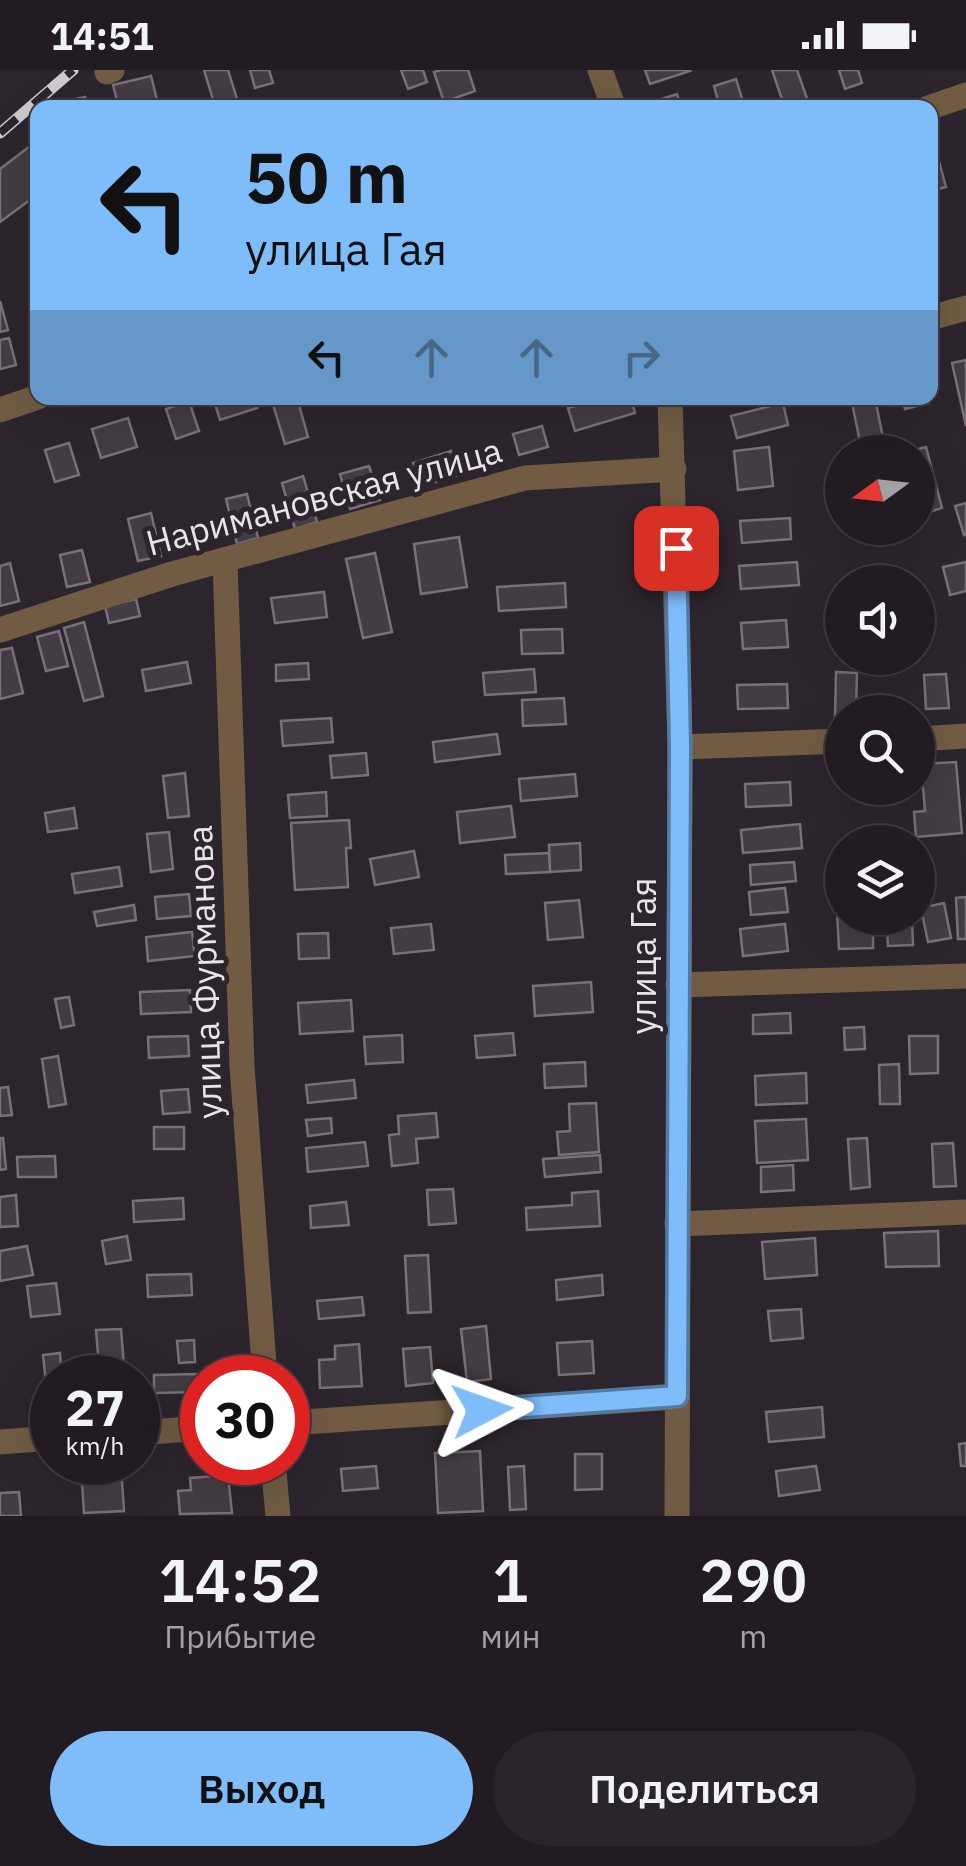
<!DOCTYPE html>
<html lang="ru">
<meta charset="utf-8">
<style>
body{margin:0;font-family:"IBM Plex Sans",sans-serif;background:#2a252a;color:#f1f3f6;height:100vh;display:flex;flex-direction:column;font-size:38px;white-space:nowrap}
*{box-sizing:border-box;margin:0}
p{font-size:32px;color:#a2a1a5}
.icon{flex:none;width:55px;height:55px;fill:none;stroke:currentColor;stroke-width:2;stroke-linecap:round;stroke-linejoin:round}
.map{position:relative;height:1446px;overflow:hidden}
.sheet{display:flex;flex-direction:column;background:#221c22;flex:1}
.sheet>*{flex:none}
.top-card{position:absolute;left:30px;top:30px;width:908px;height:305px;border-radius:20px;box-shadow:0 10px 40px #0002,0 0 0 2px #3f3a40;background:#7fbdfa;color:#111;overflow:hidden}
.needle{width:65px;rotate:255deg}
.buttons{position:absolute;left:825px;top:365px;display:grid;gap:20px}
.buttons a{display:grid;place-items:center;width:110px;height:110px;border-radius:50%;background:#221c22;box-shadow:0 10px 40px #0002,0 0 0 2px #3f3a40;font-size:50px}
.speed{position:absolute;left:30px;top:1285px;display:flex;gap:20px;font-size:50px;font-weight:700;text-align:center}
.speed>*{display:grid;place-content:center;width:130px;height:130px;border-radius:50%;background:#221c22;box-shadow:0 10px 40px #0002,0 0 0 2px #3f3a40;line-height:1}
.speed small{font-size:25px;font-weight:400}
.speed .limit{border:15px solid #d22;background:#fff;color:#111}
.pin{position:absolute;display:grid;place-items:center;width:85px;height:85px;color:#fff;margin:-42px;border-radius:20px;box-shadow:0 5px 15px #0006}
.me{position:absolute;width:110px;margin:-55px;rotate:86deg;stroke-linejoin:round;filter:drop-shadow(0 0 8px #0008)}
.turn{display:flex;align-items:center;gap:35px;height:210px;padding:0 50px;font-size:45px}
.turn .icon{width:130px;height:130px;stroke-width:2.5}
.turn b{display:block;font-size:70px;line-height:85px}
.lanes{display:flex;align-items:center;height:95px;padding:0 50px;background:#0003;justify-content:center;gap:50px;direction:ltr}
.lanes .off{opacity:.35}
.eta{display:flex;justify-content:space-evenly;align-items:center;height:170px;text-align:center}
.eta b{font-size:60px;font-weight:600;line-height:70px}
.cta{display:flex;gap:20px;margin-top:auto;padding:20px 50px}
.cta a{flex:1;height:115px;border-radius:60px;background:#7fbdfa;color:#111;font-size:40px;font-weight:600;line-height:115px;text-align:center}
.cta a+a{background:#2a252a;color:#f1f3f6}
.status{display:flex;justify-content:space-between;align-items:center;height:70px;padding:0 50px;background:#221c22;direction:ltr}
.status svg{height:28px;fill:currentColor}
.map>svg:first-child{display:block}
</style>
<div class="status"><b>14:51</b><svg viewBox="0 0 49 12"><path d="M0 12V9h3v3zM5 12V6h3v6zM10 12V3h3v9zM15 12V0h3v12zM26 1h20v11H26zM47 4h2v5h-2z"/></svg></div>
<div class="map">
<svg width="966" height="1446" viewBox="0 0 966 1446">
<rect width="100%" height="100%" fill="#2d252d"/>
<g fill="#443c44" stroke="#797079" stroke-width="2.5">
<path d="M204,0H228L237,29L215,36Z"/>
<path d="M250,0H269L273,13L255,18Z"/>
<path d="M401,0H423L427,12L408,19Z"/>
<path d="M441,0H468L475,21L444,32L434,2Z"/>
<path d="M645,0H689L690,1L650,14Z"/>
<path d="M772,0H797L809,34L785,38Z"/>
<path d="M839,0H858L862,13L845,19Z"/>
<path d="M151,6L159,38H119L113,15Z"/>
<path d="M736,9L745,38H720L714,16Z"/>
<path d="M677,24L681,38H657L655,31Z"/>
<path d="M85,27L88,38H64L62,32Z"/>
<path d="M38,70V124L0,152V99Z"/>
<path d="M937,84L946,117L930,121V86Z"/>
<path d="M0,231L8,260L0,262Z"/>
<path d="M9,268L16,295L0,299V270Z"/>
<path d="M966,290V356L952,293Z"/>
<path d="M213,328H253L257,338L220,350Z"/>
<path d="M271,328H297L308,367L285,374Z"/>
<path d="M603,328H631L635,343L575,361L568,338Z"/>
<path d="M851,328H875L885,378L862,382Z"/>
<path d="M902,328H928L929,333L905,339Z"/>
<path d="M189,331L199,361L176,369L166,339Z"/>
<path d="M783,333L788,355L737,368L731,346Z"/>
<path d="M128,348L137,377L101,388L92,359Z"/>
<path d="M542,356L548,377L519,385L513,364Z"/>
<path d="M69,373L79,405L55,412L45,380Z"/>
<path d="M769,377L773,416L738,420L734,381Z"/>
<path d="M926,377L942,438L926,443L918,411V382L910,381Z"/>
<path d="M451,381L459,405L420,417L413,393Z"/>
<path d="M369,396L380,430L350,439L340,404Z"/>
<path d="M303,406L317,452L295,459L282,413Z"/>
<path d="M247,424L258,468L237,474L226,429Z"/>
<path d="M966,433V464L964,465L955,436Z"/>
<path d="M151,443L161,486L138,491L128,449Z"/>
<path d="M790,448L791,469L742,473L740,451Z"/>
<path d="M459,467L467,517L421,524L414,474Z"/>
<path d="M82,480L90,512L67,517L60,485Z"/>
<path d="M375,483L392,562L363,568L346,489Z"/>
<path d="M797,492L799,515L741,519L739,496Z"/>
<path d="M966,492V521L950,525L943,497Z"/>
<path d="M10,493L19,531L0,536V496Z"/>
<path d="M565,513L566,537L499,541L497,517Z"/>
<path d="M324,522L327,547L275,553L271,528Z"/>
<path d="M136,529L140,546L109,553L105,536Z"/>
<path d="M786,550L788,577L743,579L741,553Z"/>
<path d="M84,552L103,626L84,631L64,558Z"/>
<path d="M562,559L563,583L522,584L521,560Z"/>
<path d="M59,561L68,596L46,601L37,567Z"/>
<path d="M12,578L23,623L0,629V580Z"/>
<path d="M187,592L191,613L146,621L142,600Z"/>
<path d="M308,593L309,609L276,611V595Z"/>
<path d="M534,599L536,622L485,625L483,603Z"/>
<path d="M836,602L857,603L856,642L835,646Z"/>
<path d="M946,604L949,638L926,639L924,605Z"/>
<path d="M787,614L788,638L738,639L737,615Z"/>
<path d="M564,628L566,654L523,656L522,630Z"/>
<path d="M331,648L333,672L283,676L281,651Z"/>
<path d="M497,664L500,684L435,692L433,672Z"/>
<path d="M366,683L368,705L332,708L330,686Z"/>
<path d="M956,692L962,763L916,767L914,742L925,741L921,694Z"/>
<path d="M185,703L189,746L168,748L163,706Z"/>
<path d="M575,704L577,726L521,731L519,709Z"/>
<path d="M790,712L791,735L746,737L745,714Z"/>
<path d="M867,718H898V722L868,725Z"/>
<path d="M326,722L327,746L290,748L288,725Z"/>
<path d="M511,736L515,767L460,773L457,742Z"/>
<path d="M74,738L77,758L48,762L45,743Z"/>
<path d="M349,750L351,778H346L348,817L295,820L291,753Z"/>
<path d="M800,754L802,778L743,783L741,760Z"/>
<path d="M169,762L173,799L151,802L147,764Z"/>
<path d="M580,773L581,800L550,802L549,775Z"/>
<path d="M414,781L419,807L375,815L370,789Z"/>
<path d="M549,783L550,802L506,804L505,785Z"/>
<path d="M794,792L796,811L751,815L750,795Z"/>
<path d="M119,797L122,816L75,823L72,804Z"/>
<path d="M785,818L788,842L751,845L749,822Z"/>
<path d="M842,823V848H857V859L873,858V878L839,879L836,824Z"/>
<path d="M189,824L191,846L157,849L155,827Z"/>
<path d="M966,827V869H958L956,828Z"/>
<path d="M579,830L583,867L548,870L545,833Z"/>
<path d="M944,833L951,868L928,872L921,838Z"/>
<path d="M134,835L136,850L97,856L94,842Z"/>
<path d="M886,848H912L913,875L888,876Z"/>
<path d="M431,854L434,880L394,884L391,858Z"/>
<path d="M785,854L788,881L743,886L740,859Z"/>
<path d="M192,862L195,886L148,891L146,867Z"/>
<path d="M328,863L329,888L299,889L298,864Z"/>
<path d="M591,912L593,942L535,946L533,916Z"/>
<path d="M190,920L191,942L141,944L140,922Z"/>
<path d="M69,927L74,955L61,958L55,929Z"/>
<path d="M351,930L353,961L300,964L298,933Z"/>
<path d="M790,943L791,963L753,964V945Z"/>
<path d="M864,957L865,979L845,980L844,958Z"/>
<path d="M513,963L515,985L477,988L475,966Z"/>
<path d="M402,965L403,992L366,994L364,967Z"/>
<path d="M188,966L189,986L149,988L148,967Z"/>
<path d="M909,966H938V1003L910,1004Z"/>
<path d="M58,986L66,1034L49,1037L42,989Z"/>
<path d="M585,992L586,1016L545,1018L544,994Z"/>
<path d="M899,994L900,1034H880L879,995Z"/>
<path d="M806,1003L807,1033L756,1035L755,1006Z"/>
<path d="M354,1010L356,1028L308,1033L306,1015Z"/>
<path d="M8,1017L12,1045L0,1046V1018Z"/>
<path d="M188,1019L190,1042L163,1044L161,1021Z"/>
<path d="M596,1033L599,1082L559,1085L557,1062L570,1061L569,1034Z"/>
<path d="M436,1043L438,1067L416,1069L418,1093L392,1096L389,1065L399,1064L398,1046Z"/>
<path d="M331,1048L332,1063L308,1066L306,1050Z"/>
<path d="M806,1049L808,1090L757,1093L755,1051Z"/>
<rect x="154" y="1057" width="30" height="22"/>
<path d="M0,1068H3L6,1099L0,1100Z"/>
<path d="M867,1068L870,1117L851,1119L848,1069Z"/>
<path d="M365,1072L368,1096L308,1102L306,1078Z"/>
<path d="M953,1073L956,1116L934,1117L932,1074Z"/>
<path d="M600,1085L601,1102L545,1107L543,1089Z"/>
<path d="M55,1086L56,1107H18L17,1087Z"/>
<path d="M793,1095L794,1120L761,1122V1097Z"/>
<path d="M453,1119L456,1153L429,1155L427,1120Z"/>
<path d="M598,1121L600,1156L527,1160L526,1138L572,1135V1123Z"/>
<path d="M16,1125L18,1156L0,1157V1127Z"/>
<path d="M183,1128L184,1149L134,1152L133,1131Z"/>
<path d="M346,1132L349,1155L311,1158L310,1136Z"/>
<path d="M938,1161L939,1196L886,1197L884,1163Z"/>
<path d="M127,1166L131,1190L106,1194L102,1171Z"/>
<path d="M815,1168L817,1205L765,1209L762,1172Z"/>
<path d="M27,1176L33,1205L0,1211V1181Z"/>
<path d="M428,1185L431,1242L408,1243L405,1186Z"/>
<path d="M191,1204L192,1225L148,1227L147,1205Z"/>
<path d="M602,1205L603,1225L557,1230L556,1210Z"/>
<path d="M56,1213L60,1244L31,1247L27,1216Z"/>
<path d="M362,1227L364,1245L319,1249L317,1231Z"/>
<path d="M801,1239L803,1268L771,1271L768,1241Z"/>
<path d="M486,1256L491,1309L467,1312L461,1259Z"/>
<path d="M121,1259L125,1308H100L96,1260Z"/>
<path d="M194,1270L195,1292L179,1293L177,1271Z"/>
<path d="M592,1271L594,1303L559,1305L557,1273Z"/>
<path d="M359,1274L362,1316L320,1318L319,1290L335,1289V1276Z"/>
<path d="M430,1277L433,1313L406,1316L403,1279Z"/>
<path d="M60,1283L62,1308H52V1332H48L43,1285Z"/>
<path d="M197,1304L198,1322L154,1323V1305Z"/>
<path d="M822,1337L824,1367L769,1372L766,1342Z"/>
<path d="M966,1373V1396H961L959,1374Z"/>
<path d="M480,1381L483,1441L438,1443L435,1383Z"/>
<path d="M575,1384H602V1419L575,1420Z"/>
<path d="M376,1396L378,1418L343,1421L341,1399Z"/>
<path d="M524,1396L526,1439L510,1440L508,1397Z"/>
<path d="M816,1396L820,1420L779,1426L776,1401Z"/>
<path d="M228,1405L232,1443L180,1444L178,1421L191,1420L190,1408Z"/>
<path d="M122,1411L124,1441L84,1443L82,1413Z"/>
<path d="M19,1422L21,1446H0V1423Z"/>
</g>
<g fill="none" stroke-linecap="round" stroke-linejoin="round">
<g stroke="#715c43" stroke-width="25">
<path d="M600,0L614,38"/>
<path d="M107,2L112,0"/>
<path d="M928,38L966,25"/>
<path d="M930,248L966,238"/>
<path d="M670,328L680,677L677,1446"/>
<path d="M0,340L38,327"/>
<path d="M225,492L242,996L265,1308"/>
<path d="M0,560L172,504L525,408L674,399"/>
<path d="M918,669L966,666"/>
<path d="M680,677L842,671"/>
<path d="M678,915L966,906"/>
<path d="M677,1154L966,1142"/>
<path d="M288,1353L677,1327"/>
<path d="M138,1363L202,1358"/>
<path d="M0,1372L52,1368"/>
<path d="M273,1392L278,1446"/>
</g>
<g stroke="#cfcacf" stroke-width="11">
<path id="rail" d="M0,63L73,0"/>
</g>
<use href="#rail" stroke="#2d252d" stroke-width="8" stroke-dasharray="22" stroke-linecap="butt"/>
</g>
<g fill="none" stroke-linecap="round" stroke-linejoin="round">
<g stroke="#537ba2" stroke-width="25">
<path id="route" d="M482,1340L677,1326L680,677L676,478"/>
</g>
<use href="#route" stroke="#7fbdfa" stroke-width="18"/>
</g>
<g text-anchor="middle" stroke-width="10" stroke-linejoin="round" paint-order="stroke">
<g font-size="35" fill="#e9e4e9" stroke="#2d252d">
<text transform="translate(324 427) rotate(-15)" y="12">Наримановская улица</text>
<text transform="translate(644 886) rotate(-90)" y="12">улица Гая</text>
<text transform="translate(205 902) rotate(-92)" y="12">улица Фурманова</text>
</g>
</g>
</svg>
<div class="buttons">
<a><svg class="needle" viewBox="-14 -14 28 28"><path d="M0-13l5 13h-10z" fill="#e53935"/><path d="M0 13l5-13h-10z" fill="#a2a1a5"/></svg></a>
<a><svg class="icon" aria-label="sound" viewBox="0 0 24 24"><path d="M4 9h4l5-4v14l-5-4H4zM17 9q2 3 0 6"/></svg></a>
<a><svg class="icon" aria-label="search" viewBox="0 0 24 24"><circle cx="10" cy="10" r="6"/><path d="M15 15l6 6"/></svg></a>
<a><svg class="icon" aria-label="layers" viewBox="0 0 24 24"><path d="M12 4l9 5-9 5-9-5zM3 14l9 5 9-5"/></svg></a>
</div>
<div class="speed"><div>27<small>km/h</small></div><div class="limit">30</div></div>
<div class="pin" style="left:676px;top:478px;background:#d93025"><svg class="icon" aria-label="arrive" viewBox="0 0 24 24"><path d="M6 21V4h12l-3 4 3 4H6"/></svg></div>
<svg class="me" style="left:482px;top:1340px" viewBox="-20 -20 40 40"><path d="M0-17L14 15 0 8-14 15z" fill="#7fbdfa" stroke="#fff" stroke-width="4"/></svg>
<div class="top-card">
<div class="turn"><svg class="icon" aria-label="left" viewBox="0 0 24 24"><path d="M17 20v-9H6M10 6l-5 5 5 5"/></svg><div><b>50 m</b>улица Гая</div></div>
<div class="lanes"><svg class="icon" aria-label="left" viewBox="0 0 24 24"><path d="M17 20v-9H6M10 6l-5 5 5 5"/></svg><svg class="icon off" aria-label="ahead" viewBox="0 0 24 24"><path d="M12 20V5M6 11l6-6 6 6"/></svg><svg class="icon off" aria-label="ahead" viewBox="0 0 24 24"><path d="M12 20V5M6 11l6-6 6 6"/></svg><svg class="icon off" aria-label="right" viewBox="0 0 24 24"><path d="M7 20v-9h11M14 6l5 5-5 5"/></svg></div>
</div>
</div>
<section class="sheet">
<div class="eta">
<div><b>14:52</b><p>Прибытие</p></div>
<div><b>1</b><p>мин</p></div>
<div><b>290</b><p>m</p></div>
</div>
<div class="cta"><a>Выход</a><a>Поделиться</a></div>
</section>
